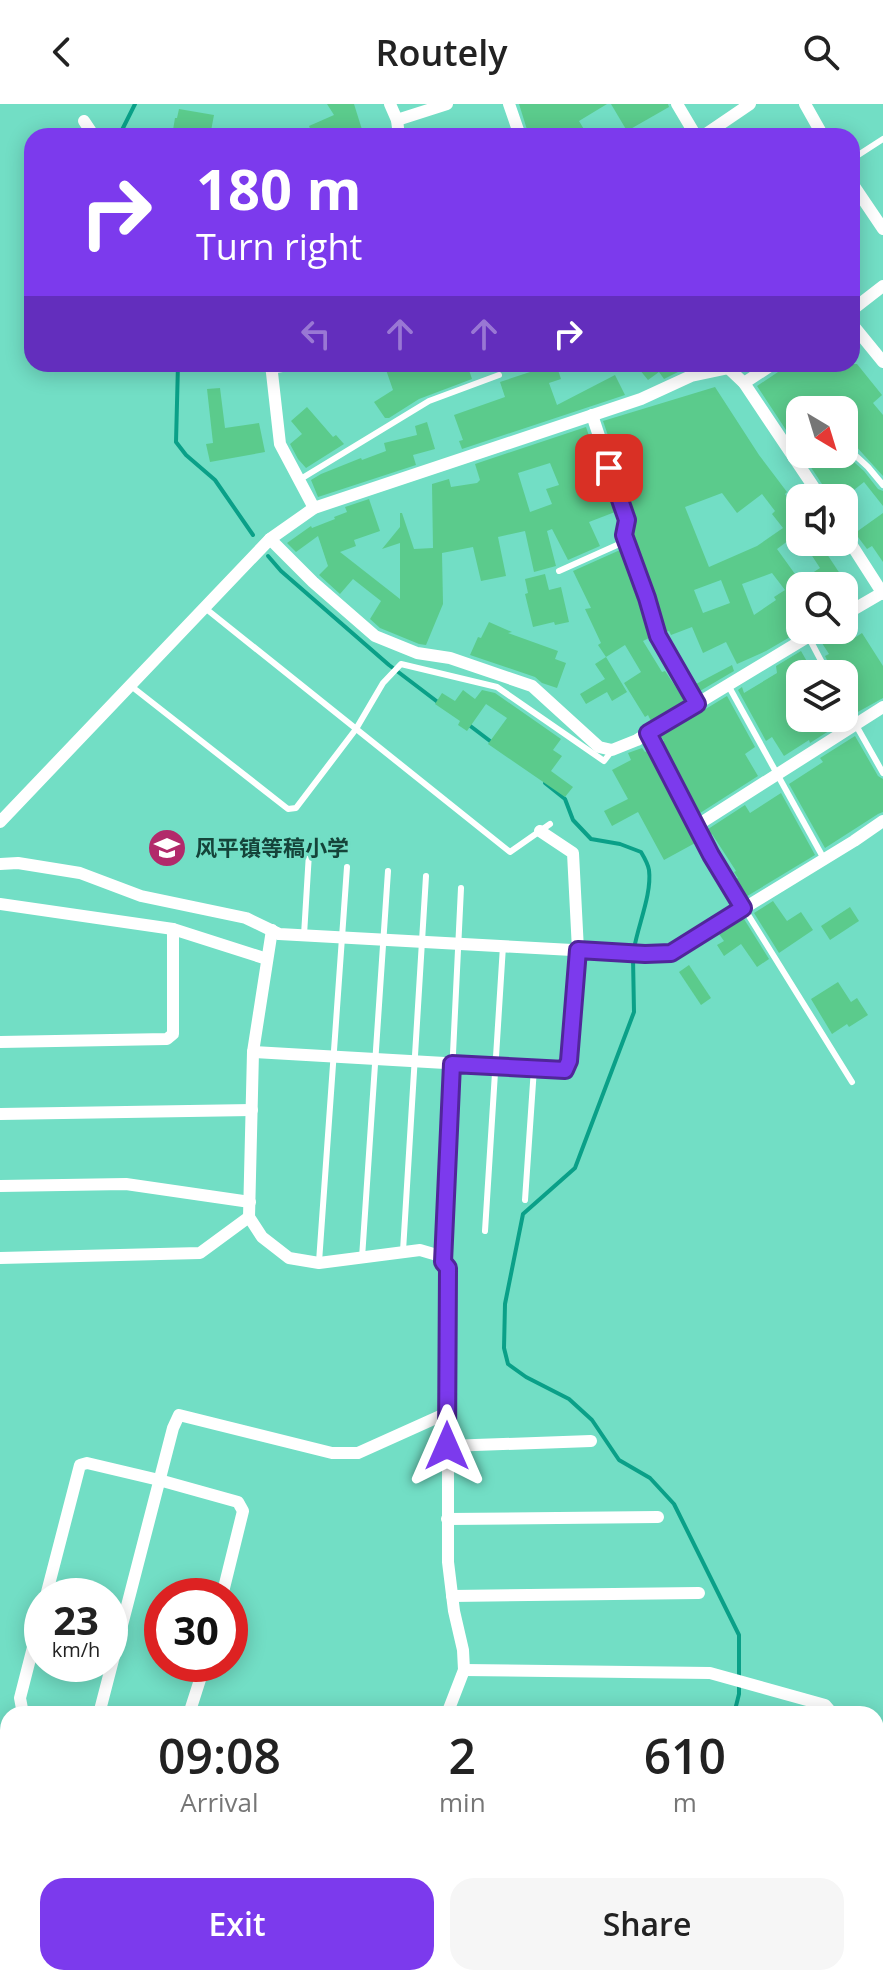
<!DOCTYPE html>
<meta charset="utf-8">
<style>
body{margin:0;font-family:"Open Sans","Noto Sans SC",sans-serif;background:#f6f6f6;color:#222;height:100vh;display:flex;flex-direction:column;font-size:30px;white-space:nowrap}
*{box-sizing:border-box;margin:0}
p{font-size:26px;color:#767676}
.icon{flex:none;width:44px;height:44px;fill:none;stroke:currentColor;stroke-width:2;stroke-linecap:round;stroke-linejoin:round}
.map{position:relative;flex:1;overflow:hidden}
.details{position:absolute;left:0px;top:1602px;width:884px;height:280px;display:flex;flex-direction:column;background:#fff;border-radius:24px 24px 0 0;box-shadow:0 4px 20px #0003}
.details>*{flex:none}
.guide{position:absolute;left:24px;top:24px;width:836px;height:244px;border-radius:24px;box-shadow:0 4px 20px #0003;background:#7c3aed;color:#fff;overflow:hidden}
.needle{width:52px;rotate:142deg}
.buttons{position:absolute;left:786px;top:292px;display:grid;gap:16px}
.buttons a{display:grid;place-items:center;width:72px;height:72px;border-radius:16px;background:#fff;box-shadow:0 4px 20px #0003;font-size:40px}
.speed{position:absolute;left:24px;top:1474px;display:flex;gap:16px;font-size:40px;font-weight:700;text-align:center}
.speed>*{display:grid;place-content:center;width:104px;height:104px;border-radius:50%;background:#fff;box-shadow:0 4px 20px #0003;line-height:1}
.speed small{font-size:20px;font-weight:400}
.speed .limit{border:12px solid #d22;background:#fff;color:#111}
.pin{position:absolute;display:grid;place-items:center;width:68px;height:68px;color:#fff;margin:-34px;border-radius:16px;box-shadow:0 4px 12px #0006}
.me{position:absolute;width:88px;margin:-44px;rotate:0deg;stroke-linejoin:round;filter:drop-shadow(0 0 6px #0008)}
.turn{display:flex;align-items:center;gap:28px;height:168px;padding:0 40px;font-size:36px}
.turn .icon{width:104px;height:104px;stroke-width:2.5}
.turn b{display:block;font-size:56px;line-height:68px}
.lanes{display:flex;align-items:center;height:76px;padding:0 40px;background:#0003;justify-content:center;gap:40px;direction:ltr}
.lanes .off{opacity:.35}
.eta{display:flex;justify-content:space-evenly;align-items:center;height:136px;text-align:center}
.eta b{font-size:48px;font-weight:600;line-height:56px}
.cta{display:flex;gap:16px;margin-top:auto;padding:16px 40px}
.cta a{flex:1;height:92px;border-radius:24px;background:#7c3aed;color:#fff;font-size:32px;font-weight:600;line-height:92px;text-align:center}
.cta a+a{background:#f6f6f6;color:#222}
header{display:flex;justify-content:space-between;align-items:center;height:104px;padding:0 40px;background:#fff;font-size:36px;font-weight:600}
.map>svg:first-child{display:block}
</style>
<header><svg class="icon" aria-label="back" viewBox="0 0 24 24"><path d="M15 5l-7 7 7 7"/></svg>Routely<svg class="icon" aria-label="search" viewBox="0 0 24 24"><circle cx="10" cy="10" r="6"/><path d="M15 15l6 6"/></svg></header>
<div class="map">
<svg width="883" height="1882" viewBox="0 0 883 1882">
<rect width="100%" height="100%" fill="#72dec5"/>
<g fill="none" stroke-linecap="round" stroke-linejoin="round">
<g stroke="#0aa088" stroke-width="4">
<path d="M121,28L135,0"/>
<path d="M178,260L176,338L186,351L215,376L253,431"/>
<path d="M268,452L281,467L389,561L439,599"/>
<path d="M469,621L494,640"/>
<path d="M545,679L565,695L573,716L591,735L620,740L641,748C644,753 648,760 649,766C652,790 638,821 634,845"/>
<path d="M633,854L634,908L575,1064L523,1110L505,1200L504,1244L508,1260L526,1273L569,1295L592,1316L619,1356L650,1374L674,1400L739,1531V1590L734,1610"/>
<path d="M434,1882L441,1874"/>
</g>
</g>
<g fill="#5bcb8c" fill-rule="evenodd">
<path d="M327,0H354L364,32H313L309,22L334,11Z"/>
<path d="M519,0H607L579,17L588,32H529Z"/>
<path d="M611,0H668L669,3L627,27Z"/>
<path d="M179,5L214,11L210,32H172L175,14H177Z"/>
<path d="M384,260H467L472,275L419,295L389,314H385L374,298L393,286Z"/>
<path d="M527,260H556L561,275L549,279L557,301L615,271L625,291L462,345L459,337L463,336L454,311L505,293L500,278L530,268Z"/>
<path d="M635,260H672L678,268L664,275L659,268L648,276Z"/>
<path d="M782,260H857L882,291L873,299L883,311V372L844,329V306H825L816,294L791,310L797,319L786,326L757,282L778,268Z"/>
<path d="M715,283L759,351L787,388L785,390L800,411V428L777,445L800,477L820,464L803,438H819L856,494L844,501V482H800V526H802L766,547L737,560L726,538L703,549L692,523L671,531L669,527L666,528L655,491L633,430L636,413L603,317ZM722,389L737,409L762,390L775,407L772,410L783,424L757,442L709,463L685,403ZM772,469L785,486L774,493L776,496L754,511L742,480ZM721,476L730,499L703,509L694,486Z"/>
<path d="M220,284L225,324L259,319L265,348L210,358L206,340L213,339L207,285Z"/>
<path d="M307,303L333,333L336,331L344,340L306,364L298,355L290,340L302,330L291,317Z"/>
<path d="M427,318L435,345L413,351L416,361L318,393L311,376L321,370L361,354L362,356L386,347L384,339L417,331L415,322Z"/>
<path d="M586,323L615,408L589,418L600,442L568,456L552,425L547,427L556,462L534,468L525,427L498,433L506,472L481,477L473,443L442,449L443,500L426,541L419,540L380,524L370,515L381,497L353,475L340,490L319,471L328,462L318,432L296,448L287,439L311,422L312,424L335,415L334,413L347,408L345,403L369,395L380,427L354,436L356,442L340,448L400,495V439L382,445L400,423V409H402L414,445L433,444L432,380L449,375L451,383L477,379L480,376L475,360ZM550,359L559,381L546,385L552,400L530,408L518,369Z"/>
<path d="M802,350H845L864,367L878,385L883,387V402L864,378L844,394H830L828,389Z"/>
<path d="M883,409V458L872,442L867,445L855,429Z"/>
<path d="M620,446L638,497L649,534L643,537L662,568L665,567L685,597L651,617L648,611L645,613L624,579L641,568L625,541L606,553L598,541L601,539L585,505L591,504L573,467Z"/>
<path d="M545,470L549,486L561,483L569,518L555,521L554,518L533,523L525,490L528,489L525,475Z"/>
<path d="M489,518L512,528L508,529L558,547L555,555L566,559L557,584L542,579L535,573L470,551L478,533L481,534Z"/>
<path d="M828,526H852L856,533L862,529L883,562V594L856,609L849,596L844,594V570H834L825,552L829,550L820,536L826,531Z"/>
<path d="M801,547L809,561L815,558L821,570H800V614H844V612L846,616L810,639L809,636L784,652L772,633L766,637L738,586L742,583L744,589L777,569L776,562Z"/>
<path d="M606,553L627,588L612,597L607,588L586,600L580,590L605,575L595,560Z"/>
<path d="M732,561L734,567L700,587L696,580Z"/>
<path d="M463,586L475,595L482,586L495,589L561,635L553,646L562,652L551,667L573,683L565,693L488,640L507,614L486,600L467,627L458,621L460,617L435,600L442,589L455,597Z"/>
<path d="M727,592L755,643L745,650L758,672L697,711L660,639L664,637L661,632Z"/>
<path d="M855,632L878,672L883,675V708L878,710L825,744L789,680L823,658L820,654Z"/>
<path d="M642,644L645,648L650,646L688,719V726L694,730L697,738L664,756L638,708L612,722L604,707L628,695L612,666L631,656L628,649Z"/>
<path d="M781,689L815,751L744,794L734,776L738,774L734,768L736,767L712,730L708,732L705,727L745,701L750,709Z"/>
<path d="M773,797L787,817L801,808L813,826L779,849L754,809Z"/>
<path d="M850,803L859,817L830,836L821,822Z"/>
<path d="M744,815L769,855L757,863L741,840L724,852L717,841L724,837L719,830Z"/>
<path d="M689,861L711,894L701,901L679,868Z"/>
<path d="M838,878L851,898L857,894L868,911L849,923L847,920L832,930L811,895Z"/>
</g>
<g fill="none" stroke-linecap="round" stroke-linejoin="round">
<g stroke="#fff" stroke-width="6">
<path d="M852,55L883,35"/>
<path d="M844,341L868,363L883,381"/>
<path d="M299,376L429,297L499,271"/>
<path d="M559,467L626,437"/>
<path d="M205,504L510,748L550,720"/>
<path d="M808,532L828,570"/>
<path d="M728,581L824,755"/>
<path d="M131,582L288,705L296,704L356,625L383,579L401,560L497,583L604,657L611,648"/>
<path d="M844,600L883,669"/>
<path d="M648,629L711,751L852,978"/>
<path d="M304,831L309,749"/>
<path d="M525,1096L534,964"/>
<path d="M485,1127L503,842"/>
<path d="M403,1147L426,772"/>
<path d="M362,1154L388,767"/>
<path d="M443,1156L461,784"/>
<path d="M319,1158L347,763"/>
</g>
<g stroke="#fff" stroke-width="12">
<path d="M390,0L397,16L399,32"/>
<path d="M509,0L520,32"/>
<path d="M677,0L696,32"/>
<path d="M805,0L823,32"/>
<path d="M397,16L447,0"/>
<path d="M84,17L94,32"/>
<path d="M703,32L750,0"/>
<path d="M852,79L883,125"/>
<path d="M852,206L883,182"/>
<path d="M852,220L883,258"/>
<path d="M271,260L280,340L314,404"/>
<path d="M725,261L744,279L821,394"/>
<path d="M270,264L294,260"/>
<path d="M744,279L773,260"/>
<path d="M592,311L627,416L624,431L647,494L658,532L697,600"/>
<path d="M844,429L883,490"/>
<path d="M270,435L313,478L375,532L417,549L450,554L532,582L599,643L612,646L637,636L819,526"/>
<path d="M844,511L882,489"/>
<path d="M0,718L270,435L314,404L641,295L691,272L729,264"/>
<path d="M696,722L883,603"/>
<path d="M0,760L18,759L80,769L141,792L246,814L279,830L645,850L671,849L854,737L883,717"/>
<path d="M0,800L173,825L267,855"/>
<path d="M272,826L253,948L249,1113L262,1133L289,1154L319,1159L420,1146L437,1151L448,1164V1458L454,1507L463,1546L464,1566L447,1610"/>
<path d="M0,938L167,935L173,930V825"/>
<path d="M253,948L565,966L569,957L578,846L573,749L540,727"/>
<path d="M0,1010L252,1006"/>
<path d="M0,1082L126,1080L250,1098"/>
<path d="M0,1154L200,1149L249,1113"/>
<path d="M447,1342L591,1337"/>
<path d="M447,1415L658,1413"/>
<path d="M46,1492L80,1361L87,1359L159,1376L238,1398L243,1407L222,1492"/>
<path d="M452,1492L699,1489"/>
<path d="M464,1566L710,1569L825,1601L831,1608L829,1610"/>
<path d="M23,1610L20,1594L42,1508"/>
<path d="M99,1610L173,1324L179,1311L332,1349H358L447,1309"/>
<path d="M189,1610L205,1560"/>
<path d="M876,1756L883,1754"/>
<path d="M332,1874L342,1882"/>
<path d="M449,1874L457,1882"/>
<path d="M245,1882L254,1874"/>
<path d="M605,1882L610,1874"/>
<path d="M706,1882L711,1874"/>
</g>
</g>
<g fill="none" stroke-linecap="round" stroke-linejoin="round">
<g stroke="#51269a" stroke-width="20">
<path id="route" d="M447,1342L448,1164L443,1158L452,960L565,966L569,957L578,846L645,850L671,849L743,804L711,751L648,629L697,600L658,532L647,494L624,431L627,416L609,364"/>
</g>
<use href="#route" stroke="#7c3aed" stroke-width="14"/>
</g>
<defs>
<g id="school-disc" transform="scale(2)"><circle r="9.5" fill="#b22a6b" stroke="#72dec5"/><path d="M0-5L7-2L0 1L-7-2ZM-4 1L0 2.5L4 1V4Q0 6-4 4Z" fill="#fff"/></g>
</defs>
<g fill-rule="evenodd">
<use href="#school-disc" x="167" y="744"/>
</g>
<g text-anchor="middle" stroke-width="6" stroke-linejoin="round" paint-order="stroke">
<g font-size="22" font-weight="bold" fill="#15443a" stroke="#72dec5" text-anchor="start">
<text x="195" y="752">风平镇等稿小学</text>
</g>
</g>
</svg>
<div class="buttons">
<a><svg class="needle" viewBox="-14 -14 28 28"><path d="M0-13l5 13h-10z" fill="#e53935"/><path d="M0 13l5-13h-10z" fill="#767676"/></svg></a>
<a><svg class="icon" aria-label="sound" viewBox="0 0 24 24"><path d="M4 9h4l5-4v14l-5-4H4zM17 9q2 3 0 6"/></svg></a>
<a><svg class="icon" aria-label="search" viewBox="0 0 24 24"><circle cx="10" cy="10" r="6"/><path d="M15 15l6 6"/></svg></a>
<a><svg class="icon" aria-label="layers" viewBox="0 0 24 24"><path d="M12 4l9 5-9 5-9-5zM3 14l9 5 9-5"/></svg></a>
</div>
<div class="speed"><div>23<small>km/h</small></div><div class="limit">30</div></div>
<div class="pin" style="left:609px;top:364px;background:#d93025"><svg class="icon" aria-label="arrive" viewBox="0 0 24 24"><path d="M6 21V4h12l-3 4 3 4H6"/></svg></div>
<svg class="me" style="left:447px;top:1342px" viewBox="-20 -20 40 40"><path d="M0-17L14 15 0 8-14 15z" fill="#7c3aed" stroke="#fff" stroke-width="4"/></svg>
<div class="guide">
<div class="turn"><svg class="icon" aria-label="right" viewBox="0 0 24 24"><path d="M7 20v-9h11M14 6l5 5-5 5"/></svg><div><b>180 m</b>Turn right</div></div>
<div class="lanes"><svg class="icon off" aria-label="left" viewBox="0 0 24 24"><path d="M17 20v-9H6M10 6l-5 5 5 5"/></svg><svg class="icon off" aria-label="ahead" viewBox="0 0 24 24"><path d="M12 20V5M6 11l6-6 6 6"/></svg><svg class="icon off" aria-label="ahead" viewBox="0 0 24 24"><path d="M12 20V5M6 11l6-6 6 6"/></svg><svg class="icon" aria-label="right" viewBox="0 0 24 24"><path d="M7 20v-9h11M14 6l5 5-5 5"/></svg></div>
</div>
<section class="details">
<div class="eta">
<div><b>09:08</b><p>Arrival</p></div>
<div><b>2</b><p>min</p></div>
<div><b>610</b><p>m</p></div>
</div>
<div class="cta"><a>Exit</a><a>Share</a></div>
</section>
</div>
